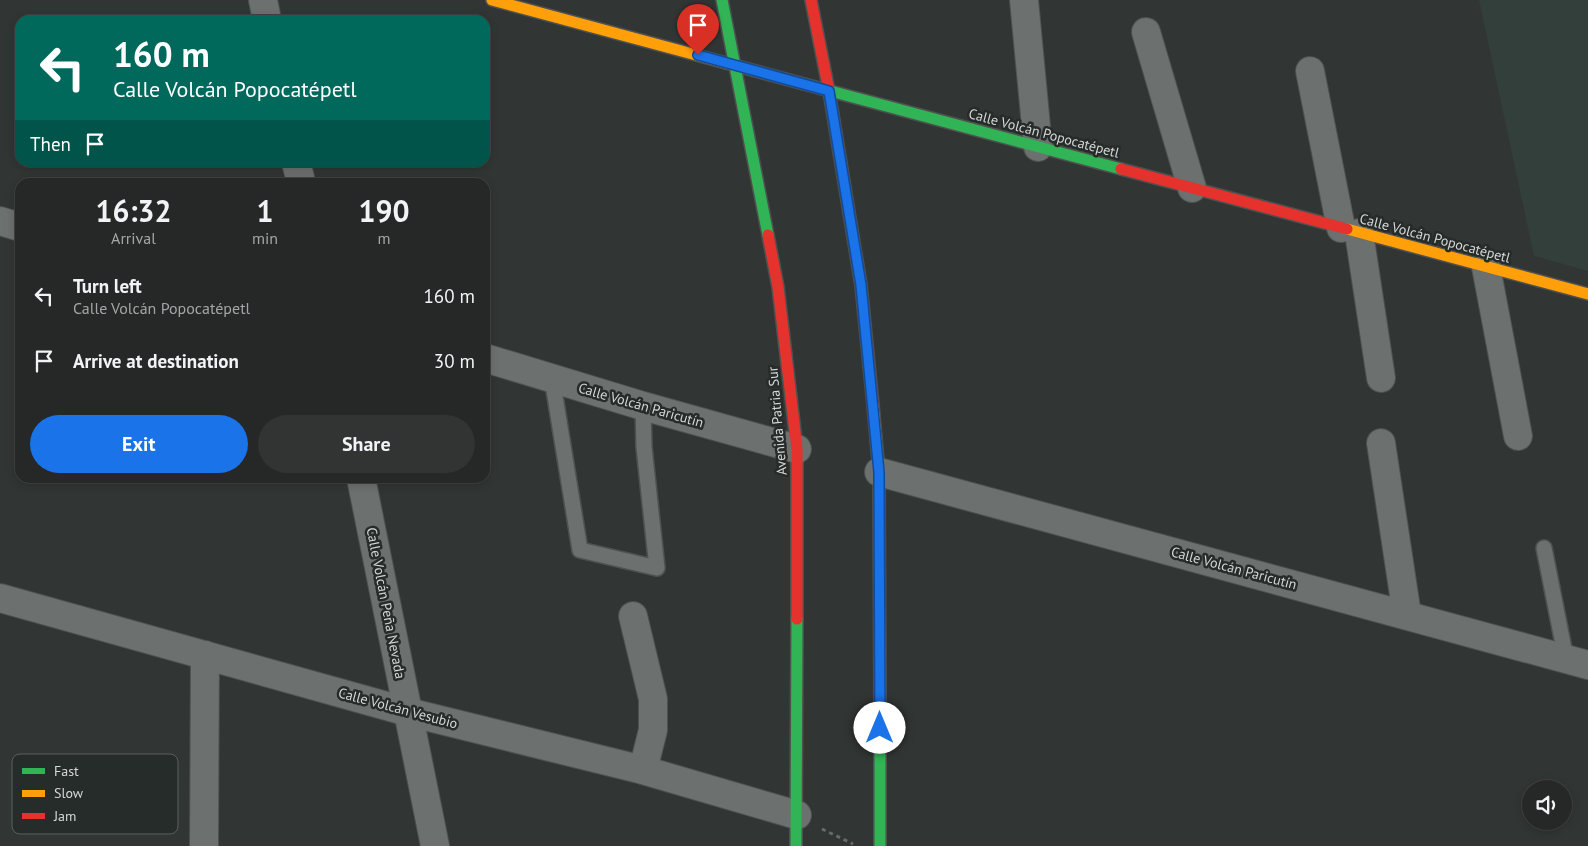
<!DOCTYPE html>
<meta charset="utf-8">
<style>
body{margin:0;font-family:"PT Sans",sans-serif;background:#313432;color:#f1f3f6;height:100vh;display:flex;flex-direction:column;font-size:19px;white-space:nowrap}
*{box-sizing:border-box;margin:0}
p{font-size:16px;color:#a3a6a7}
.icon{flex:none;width:28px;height:28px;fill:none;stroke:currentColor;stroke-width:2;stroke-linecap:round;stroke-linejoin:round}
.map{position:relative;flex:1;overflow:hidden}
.details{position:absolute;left:15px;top:178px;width:475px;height:305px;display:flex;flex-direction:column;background:#252826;border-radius:15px;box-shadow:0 2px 8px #0003,0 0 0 1px #424443}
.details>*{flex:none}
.guide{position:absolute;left:15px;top:15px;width:475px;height:152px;border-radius:15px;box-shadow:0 2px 8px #0003,0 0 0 1px #424443;background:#00695c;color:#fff;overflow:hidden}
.tools{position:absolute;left:1522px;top:780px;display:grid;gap:10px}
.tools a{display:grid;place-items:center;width:50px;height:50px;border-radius:50%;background:#252826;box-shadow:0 2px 8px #0003,0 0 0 1px #424443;font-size:25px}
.pin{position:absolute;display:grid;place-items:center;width:42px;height:42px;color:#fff;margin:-51px -21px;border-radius:50% 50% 50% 0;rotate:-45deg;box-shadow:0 0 5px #0007}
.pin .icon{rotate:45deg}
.me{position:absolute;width:55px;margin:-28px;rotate:0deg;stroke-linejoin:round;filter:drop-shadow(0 0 4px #0008)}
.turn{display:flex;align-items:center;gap:18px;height:105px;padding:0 15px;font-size:22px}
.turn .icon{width:65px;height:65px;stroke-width:2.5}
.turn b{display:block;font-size:35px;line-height:42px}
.then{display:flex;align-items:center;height:48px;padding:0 15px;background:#0003;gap:10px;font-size:19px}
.eta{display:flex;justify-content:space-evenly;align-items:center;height:85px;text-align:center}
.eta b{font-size:30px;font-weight:600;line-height:35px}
.primary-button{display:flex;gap:10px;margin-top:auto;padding:10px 15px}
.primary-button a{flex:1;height:58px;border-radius:30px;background:#1a73e8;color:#fff;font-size:20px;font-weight:600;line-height:58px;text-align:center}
.primary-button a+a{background:#313432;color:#f1f3f6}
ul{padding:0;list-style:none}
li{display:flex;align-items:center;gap:15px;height:65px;padding:0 15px}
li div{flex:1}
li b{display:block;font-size:19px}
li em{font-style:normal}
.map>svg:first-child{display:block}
</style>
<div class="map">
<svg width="1588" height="846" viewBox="0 0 1588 846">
<rect width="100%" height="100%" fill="#313533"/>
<path fill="#333f3a" d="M1479,0H1588V271L1534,256Z"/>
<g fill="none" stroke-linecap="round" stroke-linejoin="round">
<g stroke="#4e5150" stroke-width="18">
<g id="lane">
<path d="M552,378L580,550L657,568L644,447L643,406"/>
<path d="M1544,548L1566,659"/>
</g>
</g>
<g stroke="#4e5150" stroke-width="30">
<g id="street">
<path d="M263,0L267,20"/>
<path d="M1024,0L1038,147"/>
<path d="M1146,32L1192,188"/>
<path d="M1310,71L1341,228"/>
<path d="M296,162L301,182"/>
<path d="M0,221L20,227"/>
<path d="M1359,233L1381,378"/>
<path d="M1486,267L1518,436"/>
<path d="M485,358L643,406L797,449"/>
<path d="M1381,443L1407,615"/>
<path d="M879,472L1588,665"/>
<path d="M361,478L435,846"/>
<path d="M0,598L408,712L643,770L797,815"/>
<path d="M633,616L653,699V730L643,770"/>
<path d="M204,846L205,655"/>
</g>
</g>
<g stroke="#4e5150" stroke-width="14">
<g id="fast">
<path d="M722,0L768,235"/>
<path d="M726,63L1121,169"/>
<path d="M880,709V846"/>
<path d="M796,846L797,619"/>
</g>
</g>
<g stroke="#4e5150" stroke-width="14">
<g id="slow">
<path d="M492,0L726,63"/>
<path d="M1347,229L1588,294"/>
<path d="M873,405L879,472L880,709"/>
</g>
</g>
<g stroke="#4e5150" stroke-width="14">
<g id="jam">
<path d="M811,0L829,91L861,285L873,405"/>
<path d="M1121,169L1347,229"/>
<path d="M768,235L778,287L797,449V619"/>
</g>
</g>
<path stroke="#686b6a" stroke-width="3" stroke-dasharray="4 4" stroke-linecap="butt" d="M822,829L853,844"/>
<use href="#lane" stroke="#6c706e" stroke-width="15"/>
<use href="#street" stroke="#6c706e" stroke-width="28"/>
<use href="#fast" stroke="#30b455" stroke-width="11"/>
<use href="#slow" stroke="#ff9f0a" stroke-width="11"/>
<use href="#jam" stroke="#e5322d" stroke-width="11"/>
</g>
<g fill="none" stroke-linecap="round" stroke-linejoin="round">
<g stroke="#114b97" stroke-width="12">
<path id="route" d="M698,55L829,91L861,285L879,472L880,728"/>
</g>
<use href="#route" stroke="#1a73e8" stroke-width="9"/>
</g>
<g text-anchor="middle" stroke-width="5" stroke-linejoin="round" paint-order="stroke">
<g font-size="14" fill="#d4d8d7" stroke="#262c2a">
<text transform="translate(1044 133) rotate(15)" y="5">Calle Volcán Popocatépetl</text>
<text transform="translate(1435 238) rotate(15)" y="5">Calle Volcán Popocatépetl</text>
<text transform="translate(641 405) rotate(16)" y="5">Calle Volcán Paricutín</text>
<text transform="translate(777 421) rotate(-95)" y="5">Avenida Patria Sur</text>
<text transform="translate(1234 568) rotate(15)" y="5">Calle Volcán Paricutín</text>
<text transform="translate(386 603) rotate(79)" y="5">Calle Volcán Peña Nevada</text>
<text transform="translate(398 708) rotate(15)" y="5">Calle Volcán Vesubio</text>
</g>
</g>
<rect x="12" y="754" width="166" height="80" rx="8" fill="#262c2a" stroke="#5a605e" stroke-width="1"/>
<rect x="22" y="768" width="23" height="6" fill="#30b455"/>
<rect x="22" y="790" width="23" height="7" fill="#ff9f0a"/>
<rect x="22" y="813" width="23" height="6" fill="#e5322d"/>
<g font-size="14" fill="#d4d8d7">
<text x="54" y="776">Fast</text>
<text x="54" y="798">Slow</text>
<text x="54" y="821">Jam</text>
</g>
</svg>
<div class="tools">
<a><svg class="icon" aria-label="sound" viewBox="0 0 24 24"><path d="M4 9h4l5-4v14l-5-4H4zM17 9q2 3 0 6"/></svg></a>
</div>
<div class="pin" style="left:698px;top:55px;background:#d93025"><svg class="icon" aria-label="arrive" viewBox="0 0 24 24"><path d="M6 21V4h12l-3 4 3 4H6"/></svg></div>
<svg class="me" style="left:880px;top:728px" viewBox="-20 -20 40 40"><circle r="19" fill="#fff"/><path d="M0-13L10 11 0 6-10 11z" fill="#1a73e8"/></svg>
<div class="guide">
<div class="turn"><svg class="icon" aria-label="left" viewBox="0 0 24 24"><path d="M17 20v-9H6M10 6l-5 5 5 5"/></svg><div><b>160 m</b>Calle Volcán Popocatépetl</div></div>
<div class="then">Then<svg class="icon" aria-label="arrive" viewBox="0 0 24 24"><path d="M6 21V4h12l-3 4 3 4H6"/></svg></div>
</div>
<section class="details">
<div class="eta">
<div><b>16:32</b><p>Arrival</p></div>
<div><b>1</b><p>min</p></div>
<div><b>190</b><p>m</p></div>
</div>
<ul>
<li><svg class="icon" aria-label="left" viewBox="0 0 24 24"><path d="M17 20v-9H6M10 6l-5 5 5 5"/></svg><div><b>Turn left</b><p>Calle Volcán Popocatépetl</p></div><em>160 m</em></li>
<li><svg class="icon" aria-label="arrive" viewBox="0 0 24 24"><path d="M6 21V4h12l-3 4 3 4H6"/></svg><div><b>Arrive at destination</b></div><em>30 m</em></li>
</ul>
<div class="primary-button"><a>Exit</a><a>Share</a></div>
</section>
</div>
